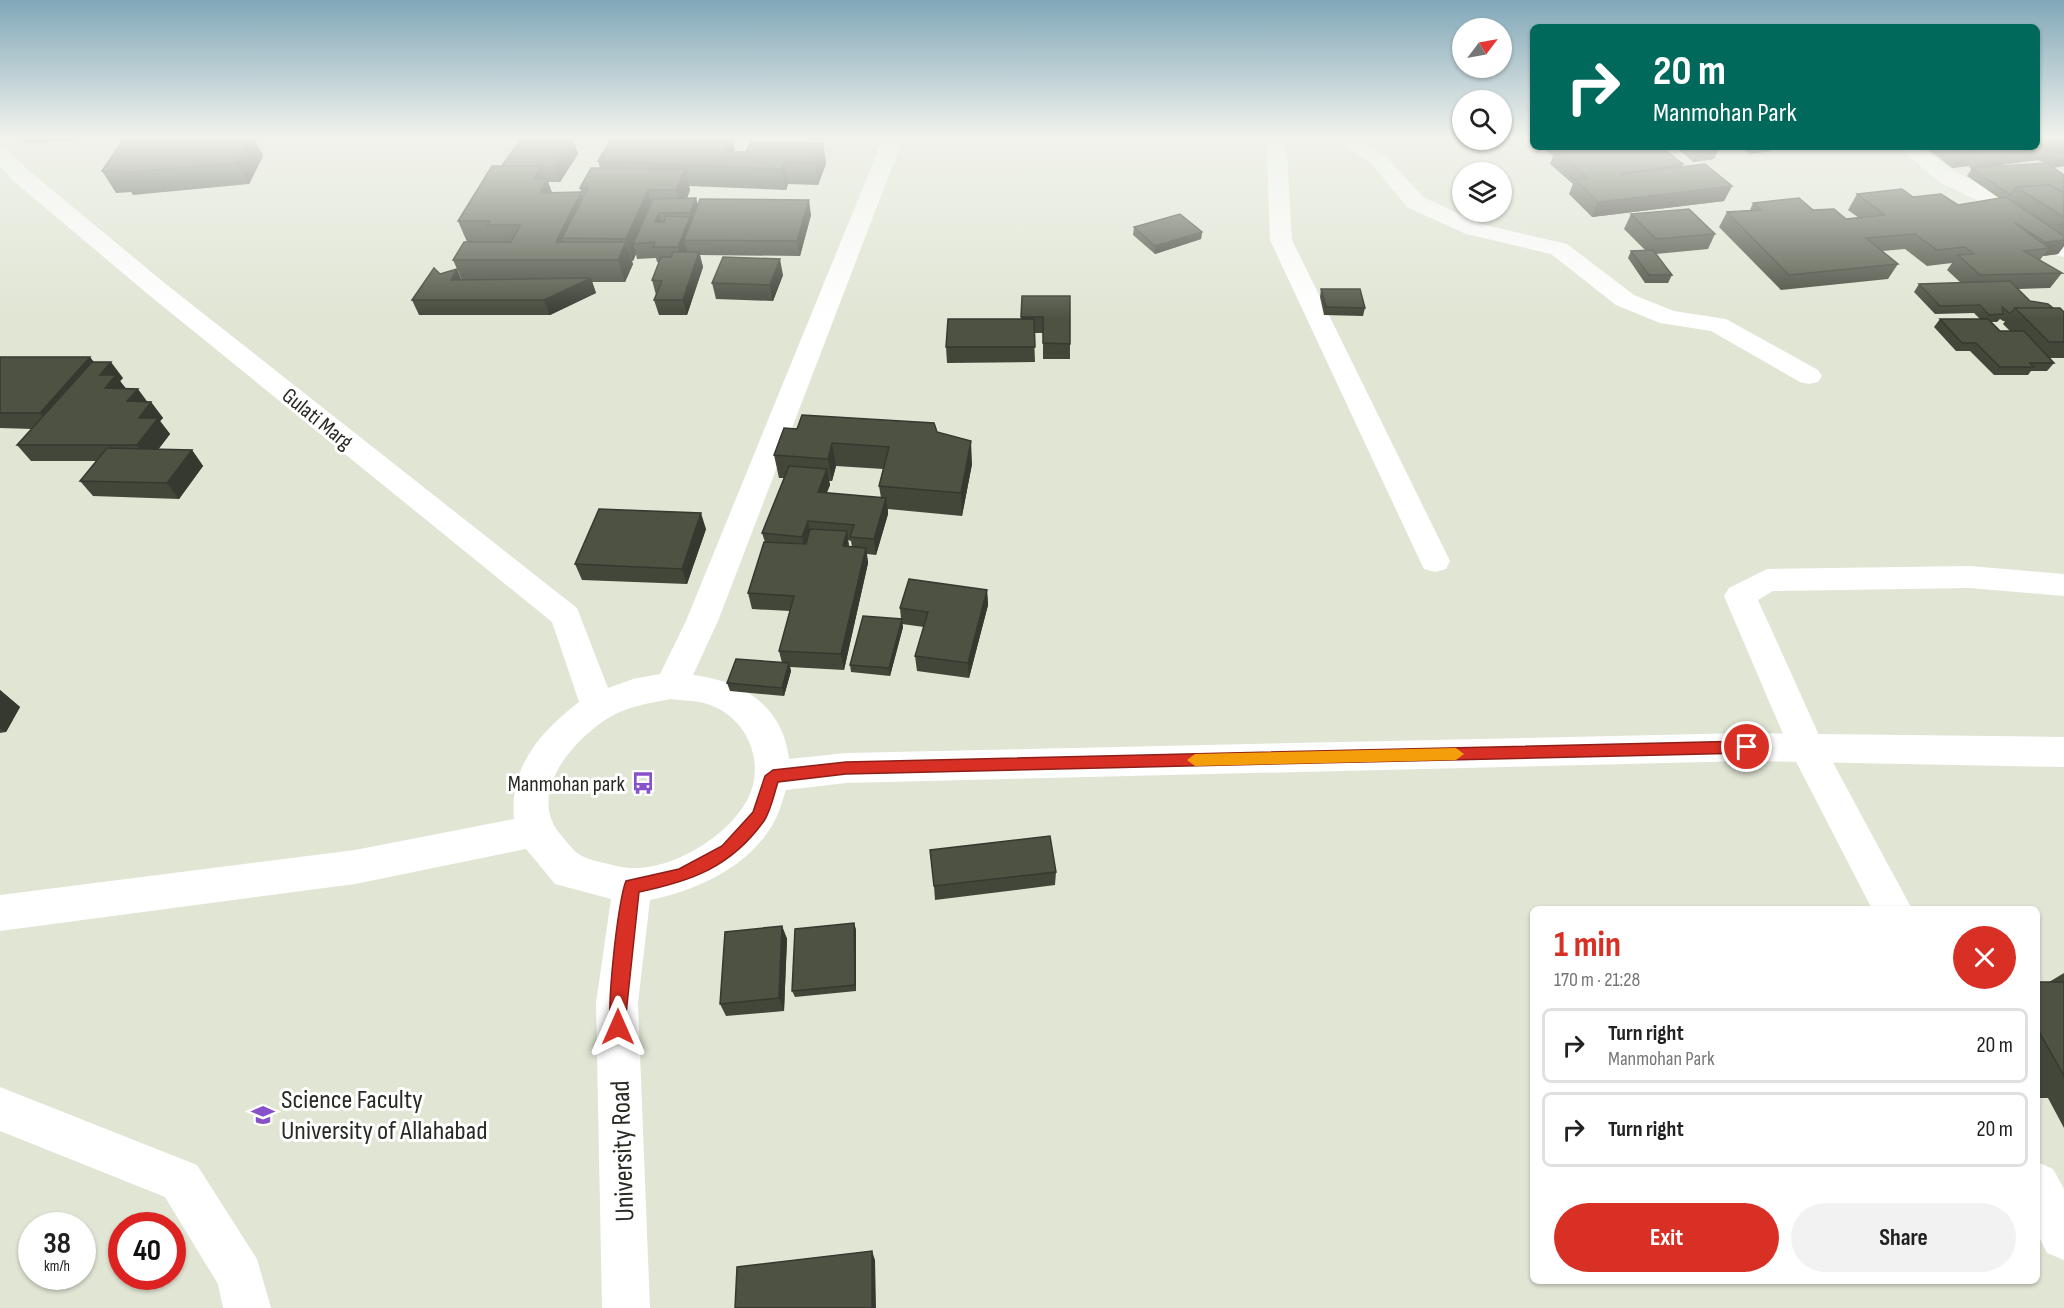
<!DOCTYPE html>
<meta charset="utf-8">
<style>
body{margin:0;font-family:"Sofia Sans Condensed",sans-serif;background:#f2f2f2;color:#222;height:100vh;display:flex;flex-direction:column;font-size:22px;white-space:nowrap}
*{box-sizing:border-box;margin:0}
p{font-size:20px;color:#767676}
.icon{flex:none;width:33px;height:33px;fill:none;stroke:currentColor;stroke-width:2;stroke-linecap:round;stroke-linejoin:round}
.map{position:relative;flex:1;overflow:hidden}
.details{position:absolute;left:1530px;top:906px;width:510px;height:378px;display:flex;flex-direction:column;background:#fff;border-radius:9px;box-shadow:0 2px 4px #0004}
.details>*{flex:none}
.banner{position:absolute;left:1530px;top:24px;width:510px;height:126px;border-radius:9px;box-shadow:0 2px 4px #0004;background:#00695c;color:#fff;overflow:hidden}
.needle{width:39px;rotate:58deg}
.fabs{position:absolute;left:1452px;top:18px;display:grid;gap:12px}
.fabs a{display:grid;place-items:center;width:60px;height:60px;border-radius:50%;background:#fff;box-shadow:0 2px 4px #0004;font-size:30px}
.speed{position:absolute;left:18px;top:1212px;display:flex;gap:12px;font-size:30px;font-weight:700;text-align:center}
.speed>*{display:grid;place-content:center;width:78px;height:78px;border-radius:50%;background:#fff;box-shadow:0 2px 4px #0004;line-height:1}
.speed small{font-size:15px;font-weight:400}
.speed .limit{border:9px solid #d22;background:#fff;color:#111}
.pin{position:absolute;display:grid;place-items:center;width:51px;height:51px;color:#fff;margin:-26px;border:3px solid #fff;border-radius:50%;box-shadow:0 2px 6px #0007}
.me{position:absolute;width:66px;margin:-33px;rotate:0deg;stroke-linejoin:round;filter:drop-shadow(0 0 4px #0008)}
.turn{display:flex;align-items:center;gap:21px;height:126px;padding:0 24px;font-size:27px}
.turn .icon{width:78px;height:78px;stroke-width:2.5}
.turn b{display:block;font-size:42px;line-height:51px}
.round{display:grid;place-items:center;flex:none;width:63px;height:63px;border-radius:32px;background:#f2f2f2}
.summary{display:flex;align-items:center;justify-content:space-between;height:102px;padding:0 24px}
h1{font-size:36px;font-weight:700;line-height:45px;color:#d93025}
.cta{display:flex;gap:12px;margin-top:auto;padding:12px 24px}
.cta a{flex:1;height:69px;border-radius:36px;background:#d93025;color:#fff;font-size:24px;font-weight:700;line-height:69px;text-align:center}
.cta a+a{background:#f2f2f2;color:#222}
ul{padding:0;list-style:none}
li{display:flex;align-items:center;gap:18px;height:75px;margin:0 12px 9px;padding:0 12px;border:3px solid #e0e0e0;border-radius:9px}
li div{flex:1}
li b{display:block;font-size:22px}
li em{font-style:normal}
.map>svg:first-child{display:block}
</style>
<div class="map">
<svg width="2064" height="1308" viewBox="0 0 2064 1308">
<rect width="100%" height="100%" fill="#e0e5d4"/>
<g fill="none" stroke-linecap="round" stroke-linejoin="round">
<g fill="#fff" fill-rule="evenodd">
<path d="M1266,136H1286L1292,240L1450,561L1446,569L1435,572L1424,569L1420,561L1270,240Z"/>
<path d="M1330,136H1354L1386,156L1423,197L1481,224L1567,244L1634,295L1674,311L1726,319L1818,370L1822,376L1818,382L1809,384L1800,382L1711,331L1660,323L1616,305L1551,254L1466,234L1407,207L1372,164Z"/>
<path d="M1898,147H1921L1955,172L2001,194L2064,239V257L2056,255L1985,204L1939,182Z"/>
<path d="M1970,566L2064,574V596L1970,588L1773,591L1758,600L1823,744L1912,909H1872L1789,748L1724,596L1729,588L1767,569Z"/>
<path d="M0,1087L197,1165L257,1259L271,1308H223L218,1284L165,1197L0,1131Z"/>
<path d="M2037,1162L2053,1169L2064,1189V1260L2047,1253L2037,1233Z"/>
</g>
<path fill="#fff" fill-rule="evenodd" d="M884,136H904L718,621L693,675C743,681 783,706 789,759L846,753L1747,733L2064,737V767L1747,761L846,783L786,790C782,801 779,814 773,824C747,868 697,890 650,900L638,1003L650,1308H602L596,1003L611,899L555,884L526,849L355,884L0,931V895L355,850L514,819C509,767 540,732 579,702L552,622L149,295L11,179L0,166V147L7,149L27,169L167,285L577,608L608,688L633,679L660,674L686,621ZM671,699C682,701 696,700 707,704C750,717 769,769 743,807C722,839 671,870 631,868C621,868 610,864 600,862C578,857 575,852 561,835C525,794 574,738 610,717C629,706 650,703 671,699Z"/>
</g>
<g fill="#42473a" fill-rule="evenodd">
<path d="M21,136H78L75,140L25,143Z"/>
<path d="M732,136L735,152H746L823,143L826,164L818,185L788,184L786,190L689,186L690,190L687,198H696L698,206L811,215L800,256L700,255L703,267L687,315H659L654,300L656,295L652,280L659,262H657L656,258L637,259L636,254L633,261H631L633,264L625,282H592L596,293L550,315H419L412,300L440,274L462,280L453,260L467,242L458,221L502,166L573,139L578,154L560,182H548L552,193L583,199L580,188L600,168L598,161Z"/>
<path d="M2037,136H2064V166L2053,168L2064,175V246L2058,254L2043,256L2040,260L2062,273L2050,288L2018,289L2030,301L2064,312V358H2050L2054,363L2047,371H2031L2028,375H1994L1970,351H1956L1934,327L1940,319H1980L1974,313L1935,314L1914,292L1919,284L1961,283L1947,270L1952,263L1927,266L1905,249L1882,251L1898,264L1888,279L1781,290L1719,227L1727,212L1750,210L1753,203L1813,210L1846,219L1859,218L1848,210L1857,194L1913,197L1958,205L1999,198L1967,176L1972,168L1968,166L1952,168L1925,147H2037ZM2038,160L2043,163L2000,166L2001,165ZM2000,319L2003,321H2005L2003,324L2010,331H2000L1991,322H1997Z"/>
<path d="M256,137L255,140L263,156L249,184L133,195L131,192L116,193L102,171Z"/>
<path d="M1542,147H1661L1682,167L1732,186L1724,201L1592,217L1569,194L1573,184L1550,164L1553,156Z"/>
<path d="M1676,147H1729L1719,148L1714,159L1693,162Z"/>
<path d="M1740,147H1772L1770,151L1750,154Z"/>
<path d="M1631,214L1715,234L1708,249L1656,254L1672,275L1668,283H1645L1628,258L1631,251L1645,250L1624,229Z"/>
<path d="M1134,227L1202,232L1201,239L1155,254L1133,235Z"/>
<path d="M783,275L773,301L716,299L712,283Z"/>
<path d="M1321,289L1365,308L1363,316L1324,315L1320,297Z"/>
<path d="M1022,296L1070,344V359H1043V333H1034L1035,362L947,363L946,347L1021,319Z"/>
<path d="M0,357L123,378L120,381L126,389L147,402H151L163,418L160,421L170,434L158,450H192L203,466L179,499L93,496L80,481L97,461H31L17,445L32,429L0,428Z"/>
<path d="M784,428L937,432L972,464L962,516L888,509V514L876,555L867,554L868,563L844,670L790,667L791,671L784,696L730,691L727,683L782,663L779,651L790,611L752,609L748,593L765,542L762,533L784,478H779L774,455ZM836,466L883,469L879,486L881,498L826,493L830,485L829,481H832ZM848,540L851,541L852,547L849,546Z"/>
<path d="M706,529L687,584L582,580L575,564Z"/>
<path d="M987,590L988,605L969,678L917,671L915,656L924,627L902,624L903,627L890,676L851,672L850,665L901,619L900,608Z"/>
<path d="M0,690L20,707L6,732L0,733Z"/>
<path d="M1056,872L1055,885L935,900L934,886Z"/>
<path d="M854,923L856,930V991L795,997L792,991Z"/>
<path d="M782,926L787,939L784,1011L726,1016L720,1004Z"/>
<path d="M2064,973V1128L2048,1098H2037V982H2049Z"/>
</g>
<g fill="#36392f">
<path d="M235,136H255L256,137L255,140L263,156L249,184L237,163Z"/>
<path d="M732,136L736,158L725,152Z"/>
<path d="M573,139L578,154L560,182L555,167Z"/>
<path d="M823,143L826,164L818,185L815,163Z"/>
<path d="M2064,144V150L2058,158L2043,153L2038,160L2001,165L1998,169L1977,172L1987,157L2002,151Z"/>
<path d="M1700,147H1729L1719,148L1714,159L1693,162Z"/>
<path d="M1753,147H1772L1770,151L1750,154Z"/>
<path d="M1977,151L1968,166L1952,168L1962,153Z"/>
<path d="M2064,159V166L2050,168L2056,160Z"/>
<path d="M784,162L788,184L786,190L782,169Z"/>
<path d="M1683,164L1676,179L1621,174Z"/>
<path d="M541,166L546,181L547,179L555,200L547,214L534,179Z"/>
<path d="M685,169L690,190L682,212L676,190Z"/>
<path d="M1732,186L1724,201L1592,217L1598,202Z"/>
<path d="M648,190L654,212L633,244L636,254L633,261L626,239Z"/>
<path d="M581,192L588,214L562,238L568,255L556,242Z"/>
<path d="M696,198L700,213L694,228L690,213Z"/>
<path d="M809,200L811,215L800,256L797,241Z"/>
<path d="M659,213L663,228L655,222Z"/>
<path d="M690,217L694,232L684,240L687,251L682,262L678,247Z"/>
<path d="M1202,232L1201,239L1155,254V246Z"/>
<path d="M2064,240V246L2058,254L2043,256L2049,248L2040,249L2045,242Z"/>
<path d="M626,242L633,264L625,282L618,260Z"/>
<path d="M699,252L703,267L687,315L683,300Z"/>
<path d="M780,259L783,275L773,301L770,285Z"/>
<path d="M457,269L464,285L451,280Z"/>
<path d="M591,278L596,293L550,315L544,300Z"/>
<path d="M90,357L102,372L111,362L123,378L120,381L128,391L105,388L53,429L40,413Z"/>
<path d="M138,389L149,404L151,402L163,418L160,421L170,434L149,461L137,445L127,401Z"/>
<path d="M971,441L972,464L962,516L961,493Z"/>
<path d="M832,443L836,466L832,481L828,459Z"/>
<path d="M192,450L203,466L179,499L167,483Z"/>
<path d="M827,469L830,485L821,508L818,492Z"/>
<path d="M886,498L888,514L876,555L874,539Z"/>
<path d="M701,513L706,529L687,584L682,569Z"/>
<path d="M808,521L811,537L806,553L802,537Z"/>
<path d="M847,531L849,547L843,546Z"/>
<path d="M866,548L868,563L844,670L841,654Z"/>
<path d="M987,590L988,605L969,678L968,663Z"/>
<path d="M902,619L903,627L890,676L889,668Z"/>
<path d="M789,663L791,671L784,696L782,688Z"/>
<path d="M0,690L20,707L6,732L0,728Z"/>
<path d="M854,923L856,930V991L855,985Z"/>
<path d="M782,926L787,939L784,1011L779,998Z"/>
<path d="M872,1251L875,1260L876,1308H872Z"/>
</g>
<g fill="#4d5243" stroke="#36392f" stroke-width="1.5">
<path d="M126,136H251L237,163L119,173L121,170L102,171Z"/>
<path d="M613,136H732L725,152H746L751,141L823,143L815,163L784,162L782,169L598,161Z"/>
<path d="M2037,136H2056L2064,141V144L2037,147Z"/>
<path d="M521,139H573L555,167H540L541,166H502Z"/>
<path d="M1571,147H1661L1683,164L1621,174L1705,164L1732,186L1598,202L1575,179L1588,178L1555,149Z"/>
<path d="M1954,147H2037L2002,151L2008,155L1987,157L1977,151L1962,153Z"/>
<path d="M2064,151V159L2056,160L2043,153Z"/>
<path d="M2046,163L2064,175V193L2050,185L2016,187L2011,195L1971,168Z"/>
<path d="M492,166H541L534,179H547L540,193L581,192L556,242H626L618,260H453L464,242H511L520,225H487L490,221H458Z"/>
<path d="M591,168L685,169L676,190H648L626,239L562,238L588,188H580Z"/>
<path d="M2050,185L2064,193V217L2016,187Z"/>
<path d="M1902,189L1913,197L1941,194L1958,205L2006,197L2064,236V240L2045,242L2015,223L2049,248L2024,251L2062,273L1980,275L1958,255L1974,254L1965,247L1937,250L1915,234L1866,238L1898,264L1789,275L1727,212L1761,210L1753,203L1799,198L1813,210L1834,209L1846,219L1885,215L1857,194Z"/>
<path d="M696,198L690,213H659L655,222H664L666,216L690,217L678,247H653L655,242L633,244L653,199Z"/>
<path d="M700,199L809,200L797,241L684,240Z"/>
<path d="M1689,209L1715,234L1656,239L1631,214Z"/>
<path d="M1180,214L1202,232L1155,246L1134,227Z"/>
<path d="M2064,224V229L2059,225Z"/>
<path d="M1653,250L1672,275H1649L1631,251Z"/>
<path d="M673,252H699L683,300H654L662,281L652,280L661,257H671Z"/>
<path d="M723,257L780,259L770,285L712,283Z"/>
<path d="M434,268L440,274L457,269L451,280L591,278L544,300H412Z"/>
<path d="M2010,281L2030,301L2048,304L2053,308H2015L2011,313H2009L2002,307L2003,314L1989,315L1980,305L1940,306L1919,284Z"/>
<path d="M1321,289H1360L1365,308L1326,307Z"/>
<path d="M1022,296H1070V344L1043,343V317H1021Z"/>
<path d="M2015,308H2060L2064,312V342H2049Z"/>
<path d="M948,319H1034L1035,347H946Z"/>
<path d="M1940,319H1988L2000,331H2024L2054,363H2030L2034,367H2000L1976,343H1962Z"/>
<path d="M0,357H90L40,413H0Z"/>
<path d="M92,362H111L100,375H116L105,388L138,389L127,401L151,402L139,418H158L137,445H17Z"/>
<path d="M802,415L934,423L937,432L971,441L961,493L879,486L889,447L832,443L828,459L774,455L784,428L797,429Z"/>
<path d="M107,448L192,450L167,483L80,481Z"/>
<path d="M789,466L827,469L818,492L886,498L874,539L850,537L854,525L808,521L802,537L762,533Z"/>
<path d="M599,509L701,513L682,569L575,564Z"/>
<path d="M810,529L847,531L843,546L866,548L841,654L779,651L794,596L748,593L764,542L806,544Z"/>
<path d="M909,579L987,590L968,663L915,656L928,612L900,608Z"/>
<path d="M863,616L902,619L889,668L850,665Z"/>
<path d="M736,659L789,663L782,688L727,683Z"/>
<path d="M1050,836L1056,872L934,886L930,850Z"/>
<path d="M854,923L855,985L792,991L795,929Z"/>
<path d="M782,926L779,998L720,1004L725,932Z"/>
<path d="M2037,982H2064V1076L2037,1028Z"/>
<path d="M872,1251V1308H735L737,1267Z"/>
</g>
<linearGradient id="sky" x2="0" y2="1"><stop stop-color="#81a7b9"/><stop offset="0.43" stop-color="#f1f3ec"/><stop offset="1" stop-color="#f1f3ec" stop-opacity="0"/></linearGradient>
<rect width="2064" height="319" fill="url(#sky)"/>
<path fill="#d93025" stroke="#8d1f18" stroke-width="1.5" d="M1747,741L1754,747L1747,753L846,774L778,782C774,794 771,810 764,821C731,867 692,881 639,892L624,1033L618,1035L612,1033C605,1016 618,899 626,881L679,869L722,846L753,812L765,776L773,770L846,762Z"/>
<path fill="#f59e0b" d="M1456,748L1464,754L1456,760L1195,766L1187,760L1195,754Z"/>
<defs>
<g id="bus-bare" transform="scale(1.8)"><path d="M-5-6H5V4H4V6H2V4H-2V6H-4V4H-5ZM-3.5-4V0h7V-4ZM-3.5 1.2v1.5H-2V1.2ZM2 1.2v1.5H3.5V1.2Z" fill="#8851c9" stroke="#fff" stroke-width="2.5" paint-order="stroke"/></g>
<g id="university-bare" transform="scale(1.8)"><path d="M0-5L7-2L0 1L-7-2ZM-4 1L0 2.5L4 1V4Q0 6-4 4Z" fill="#8851c9" stroke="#fff" stroke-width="2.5" paint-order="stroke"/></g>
</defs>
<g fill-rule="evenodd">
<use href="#bus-bare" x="643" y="783"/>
<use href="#university-bare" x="263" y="1115"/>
</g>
<g text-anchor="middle" stroke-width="6" stroke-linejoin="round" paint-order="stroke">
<g font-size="22" fill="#282a23" stroke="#fff">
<text transform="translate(318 418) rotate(39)" y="8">Gulati Marg</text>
</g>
<g font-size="22" fill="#282a23" stroke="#fff" text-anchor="end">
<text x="625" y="791">Manmohan park</text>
</g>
<g font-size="27" fill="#282a23" stroke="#fff" text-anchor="start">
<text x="281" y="1108">Science Faculty<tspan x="281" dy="31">University of Allahabad</tspan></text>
</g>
<g font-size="27" fill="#282a23" stroke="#fff">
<text transform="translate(622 1151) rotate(-92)" y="9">University Road</text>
</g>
</g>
</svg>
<div class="fabs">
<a><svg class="needle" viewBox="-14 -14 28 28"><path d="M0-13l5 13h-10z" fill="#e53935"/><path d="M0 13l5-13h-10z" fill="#767676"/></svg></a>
<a><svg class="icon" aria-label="search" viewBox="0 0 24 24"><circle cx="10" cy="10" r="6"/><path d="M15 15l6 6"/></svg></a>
<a><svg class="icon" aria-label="layers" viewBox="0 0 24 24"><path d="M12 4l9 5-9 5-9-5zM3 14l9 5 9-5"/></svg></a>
</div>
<div class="speed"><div>38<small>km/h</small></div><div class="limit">40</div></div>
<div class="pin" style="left:1747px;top:747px;background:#d93025"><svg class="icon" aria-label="arrive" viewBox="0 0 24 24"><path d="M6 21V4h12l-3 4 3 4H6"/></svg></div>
<svg class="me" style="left:618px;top:1027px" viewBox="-20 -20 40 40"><path d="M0-17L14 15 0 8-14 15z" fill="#d93025" stroke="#fff" stroke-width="4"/></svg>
<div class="banner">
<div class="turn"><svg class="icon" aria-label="right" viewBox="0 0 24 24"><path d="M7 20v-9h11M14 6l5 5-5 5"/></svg><div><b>20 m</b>Manmohan Park</div></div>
</div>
<section class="details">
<div class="summary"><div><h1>1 min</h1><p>170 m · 21:28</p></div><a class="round" style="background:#d93025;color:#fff"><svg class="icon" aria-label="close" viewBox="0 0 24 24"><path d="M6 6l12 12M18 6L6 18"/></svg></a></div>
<ul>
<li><svg class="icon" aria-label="right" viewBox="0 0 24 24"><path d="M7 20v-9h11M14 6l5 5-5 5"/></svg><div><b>Turn right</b><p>Manmohan Park</p></div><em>20 m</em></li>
<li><svg class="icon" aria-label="right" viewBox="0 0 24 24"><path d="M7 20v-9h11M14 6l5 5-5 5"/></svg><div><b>Turn right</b></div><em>20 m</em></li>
</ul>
<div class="cta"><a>Exit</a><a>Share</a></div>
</section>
</div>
